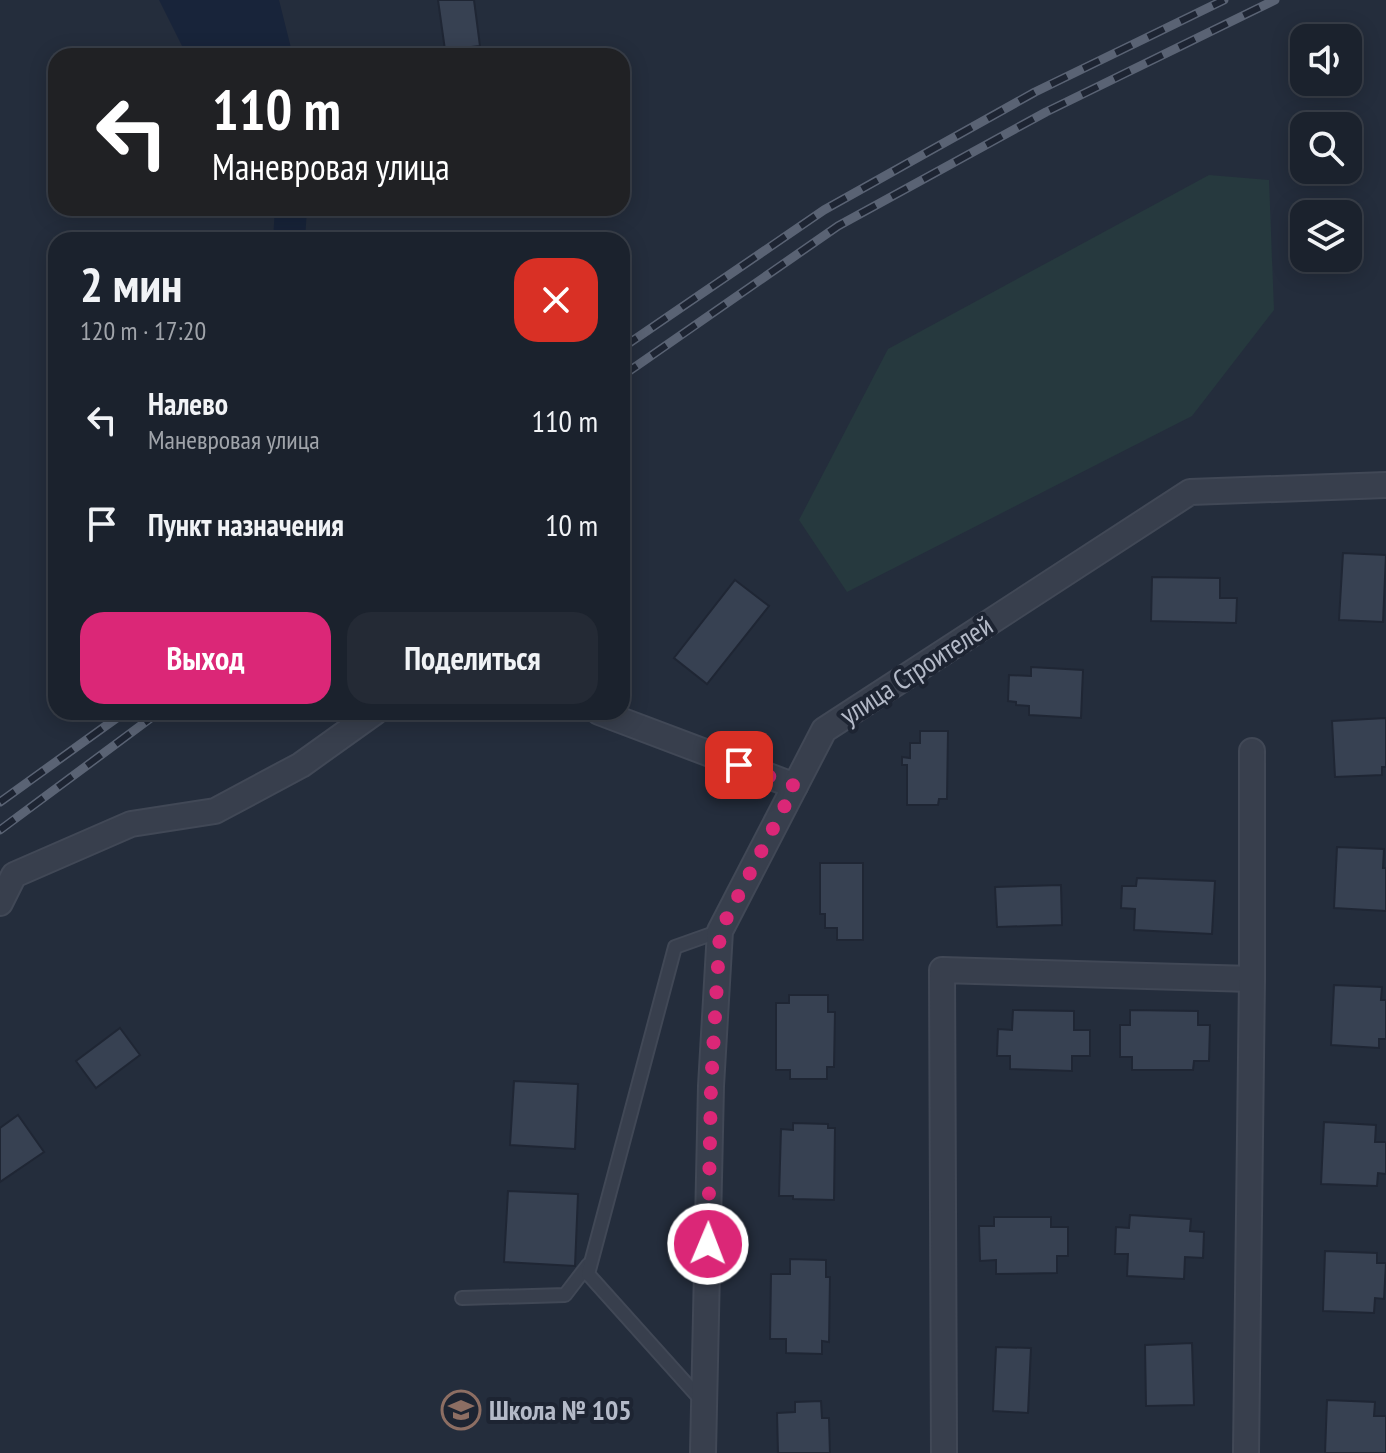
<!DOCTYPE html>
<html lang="ru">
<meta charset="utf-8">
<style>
body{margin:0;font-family:"PT Sans Narrow",sans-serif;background:#242a35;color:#f1f3f6;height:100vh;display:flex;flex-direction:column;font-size:30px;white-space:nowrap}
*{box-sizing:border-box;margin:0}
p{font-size:26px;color:#a0a4aa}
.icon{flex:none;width:44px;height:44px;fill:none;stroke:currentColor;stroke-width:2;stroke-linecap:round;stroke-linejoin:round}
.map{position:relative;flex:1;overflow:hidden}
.drawer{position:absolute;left:48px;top:232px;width:582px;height:488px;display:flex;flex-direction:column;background:#1b222d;border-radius:24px;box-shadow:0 4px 20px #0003,0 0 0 2px #393f49}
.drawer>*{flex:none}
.guide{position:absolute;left:48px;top:48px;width:582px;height:168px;border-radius:24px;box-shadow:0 4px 20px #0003,0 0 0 2px #393f49;background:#202124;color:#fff;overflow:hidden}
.tools{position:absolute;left:1290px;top:24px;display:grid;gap:16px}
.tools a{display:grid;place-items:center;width:72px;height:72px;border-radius:16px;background:#1b222d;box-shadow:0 4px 20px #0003,0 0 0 2px #393f49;font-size:40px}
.pin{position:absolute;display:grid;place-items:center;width:68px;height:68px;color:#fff;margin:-34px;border-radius:16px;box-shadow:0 4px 12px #0006}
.me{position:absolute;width:88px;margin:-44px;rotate:1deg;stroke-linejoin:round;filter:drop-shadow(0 0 6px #0008)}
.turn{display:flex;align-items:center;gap:28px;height:168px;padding:0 32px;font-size:36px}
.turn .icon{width:104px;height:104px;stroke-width:2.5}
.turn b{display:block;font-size:56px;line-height:68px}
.round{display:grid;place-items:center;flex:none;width:84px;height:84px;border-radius:24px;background:#242a35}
.head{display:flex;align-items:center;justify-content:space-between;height:136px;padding:0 32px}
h1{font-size:48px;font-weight:700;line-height:60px}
.cta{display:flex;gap:16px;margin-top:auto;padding:16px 32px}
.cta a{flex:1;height:92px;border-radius:24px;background:#db2777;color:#fff;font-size:32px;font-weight:700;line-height:92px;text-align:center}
.cta a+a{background:#242a35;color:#f1f3f6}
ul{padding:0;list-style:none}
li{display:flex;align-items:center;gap:24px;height:104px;padding:0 32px}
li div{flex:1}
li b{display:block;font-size:30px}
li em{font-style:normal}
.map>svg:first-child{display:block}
</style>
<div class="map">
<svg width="1386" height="1453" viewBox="0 0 1386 1453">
<rect width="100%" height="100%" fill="#242d3c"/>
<path fill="#26393e" d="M1209,175L1269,180L1274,310L1192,416L847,592L799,520L888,349Z"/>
<g fill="#18243a">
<path d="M159,0H279L293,56H187Z"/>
<path d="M275,208H307L305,240H273Z"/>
</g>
<g fill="#374152" stroke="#1f2634" stroke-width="2">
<path d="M438,0H474L480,46L445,50Z"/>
<path d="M1343,553L1386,555L1383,622L1339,620Z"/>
<path d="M1152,577L1220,578V598H1237L1236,623L1151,621Z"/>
<path d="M735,580L769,606L707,684L674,658Z"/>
<path d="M1031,667L1083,670L1081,718L1029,715V706L1016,705V702L1008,701L1009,675L1031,676Z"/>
<path d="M1386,718V767H1382V775L1335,777L1332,721Z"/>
<path d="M920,731H948L947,799H939L938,805H907V765H902V757L910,758V743H920Z"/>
<path d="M1337,847L1384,849L1383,868H1386V911L1334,908Z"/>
<path d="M820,863H863V940H837V928H825V914H820Z"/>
<path d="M1137,878L1215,881L1212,934L1134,930L1135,909L1121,908L1122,886H1136Z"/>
<path d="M1061,885L1062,925L997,927L995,887Z"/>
<path d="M1334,985L1382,987L1381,1000H1386V1039H1379V1048L1331,1045Z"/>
<path d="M789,995H828V1012H835L834,1067H827V1079H790V1070H776V1003H789Z"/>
<path d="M1013,1010L1074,1011V1030H1090V1056H1072V1071L1010,1069V1056H997L998,1029L1012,1030Z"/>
<path d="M1130,1010L1198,1011V1025H1210L1209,1061H1194L1193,1070H1132V1057H1120V1025H1130Z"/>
<path d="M120,1028L140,1055L96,1088L76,1061Z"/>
<path d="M514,1081L578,1084L575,1149L510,1145Z"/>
<path d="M18,1115L44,1152L0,1182V1128Z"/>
<path d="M1324,1122L1376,1125L1375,1142H1386V1174L1378,1173L1377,1186L1321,1184Z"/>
<path d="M793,1123L828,1124V1128H835L834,1200L793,1199V1196H779L781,1129L793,1130Z"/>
<path d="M508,1191L578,1194L575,1266L504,1262Z"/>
<path d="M1130,1215L1191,1219L1190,1231L1204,1232L1203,1258L1185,1257L1184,1279L1127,1276L1128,1254H1115L1116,1227L1129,1228Z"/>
<path d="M994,1217H1051V1227H1068V1256H1057V1273L996,1274V1260L980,1261L979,1226H994Z"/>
<path d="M1325,1251L1377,1253V1263H1386L1384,1299L1375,1298L1374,1313L1323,1311Z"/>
<path d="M790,1259L826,1260V1277H830L829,1342L822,1341V1354L786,1353V1339H770L771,1274H790Z"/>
<path d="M1192,1343L1194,1405L1146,1406L1145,1345Z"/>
<path d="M996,1347L1031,1348L1028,1413L993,1411Z"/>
<path d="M1327,1400L1375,1402L1374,1416H1386V1453H1325Z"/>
<path d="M821,1401L822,1418H829L830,1453H778L777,1413L795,1412V1402Z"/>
</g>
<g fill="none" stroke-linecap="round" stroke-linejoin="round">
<g stroke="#414856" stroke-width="16">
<g id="lane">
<path d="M462,1298L565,1295L588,1265"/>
<path d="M702,1401L588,1274L675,947L720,931"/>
</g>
</g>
<g stroke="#414856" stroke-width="28">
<g id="street">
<path d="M599,712L795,786"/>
<path d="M0,903L14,875L131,824L215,811L301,765L375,712"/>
<path d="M703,1453L711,1086L720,931L824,730L1190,492L1386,485"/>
<path d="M944,1453L942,970L1252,979"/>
<path d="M1246,1453L1252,979V751"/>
</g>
</g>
<use href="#lane" stroke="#383f4d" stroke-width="12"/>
<use href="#street" stroke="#383f4d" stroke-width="24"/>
<g stroke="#5a6374" stroke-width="9">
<g id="rail">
<path d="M622,348L824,210L1035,92L1224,0"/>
<path d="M622,376L838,226L1046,112L1275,0"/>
<path d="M0,802L125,712"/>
<path d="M0,830L159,712"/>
</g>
</g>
<use href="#rail" stroke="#1d2432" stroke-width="6" stroke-dasharray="18" stroke-linecap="butt"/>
</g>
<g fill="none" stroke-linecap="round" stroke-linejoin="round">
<path stroke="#db2777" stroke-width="14" stroke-dasharray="0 25.2" d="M708,1244L711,1086L720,931L795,786L739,765"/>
</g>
<defs>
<g id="school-ring" transform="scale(2)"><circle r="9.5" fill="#1d2432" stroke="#8d6e63" stroke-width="1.5"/><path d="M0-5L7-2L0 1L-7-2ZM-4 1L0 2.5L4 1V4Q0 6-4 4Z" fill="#8d6e63"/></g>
</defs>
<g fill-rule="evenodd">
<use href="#school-ring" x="461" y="1410"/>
</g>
<g text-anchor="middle" stroke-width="8" stroke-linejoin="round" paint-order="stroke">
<g font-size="28" fill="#b4bac8" stroke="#1d2432">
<text transform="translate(916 670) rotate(-33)" y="10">улица Строителей</text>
</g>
<g font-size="28" font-weight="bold" fill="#b4bac8" stroke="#1d2432" text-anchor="start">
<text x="489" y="1420">Школа № 105</text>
</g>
</g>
</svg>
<div class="tools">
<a><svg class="icon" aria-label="sound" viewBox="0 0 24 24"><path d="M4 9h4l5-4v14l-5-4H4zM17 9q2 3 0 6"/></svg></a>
<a><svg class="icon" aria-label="search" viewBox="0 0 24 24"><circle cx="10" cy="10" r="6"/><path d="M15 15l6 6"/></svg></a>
<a><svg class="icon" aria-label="layers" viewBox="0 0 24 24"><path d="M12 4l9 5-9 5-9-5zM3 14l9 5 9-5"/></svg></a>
</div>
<div class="pin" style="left:739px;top:765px;background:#d93025"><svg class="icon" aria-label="arrive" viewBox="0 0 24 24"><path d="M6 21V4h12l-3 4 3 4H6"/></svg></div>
<svg class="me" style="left:708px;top:1244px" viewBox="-20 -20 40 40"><circle r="17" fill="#db2777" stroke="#fff" stroke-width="3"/><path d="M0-11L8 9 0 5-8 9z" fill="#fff"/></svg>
<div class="guide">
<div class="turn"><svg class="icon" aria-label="left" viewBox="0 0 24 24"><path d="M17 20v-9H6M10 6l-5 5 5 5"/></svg><div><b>110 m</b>Маневровая улица</div></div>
</div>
<section class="drawer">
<div class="head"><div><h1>2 мин</h1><p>120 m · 17:20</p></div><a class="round" style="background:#d93025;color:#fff"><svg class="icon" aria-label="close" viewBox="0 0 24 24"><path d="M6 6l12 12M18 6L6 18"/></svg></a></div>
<ul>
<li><svg class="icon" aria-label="left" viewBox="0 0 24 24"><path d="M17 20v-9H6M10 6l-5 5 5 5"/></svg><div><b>Налево</b><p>Маневровая улица</p></div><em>110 m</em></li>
<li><svg class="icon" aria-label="arrive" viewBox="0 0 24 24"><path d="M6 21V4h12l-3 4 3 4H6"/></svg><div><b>Пункт назначения</b></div><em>10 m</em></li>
</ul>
<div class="cta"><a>Выход</a><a>Поделиться</a></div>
</section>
</div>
